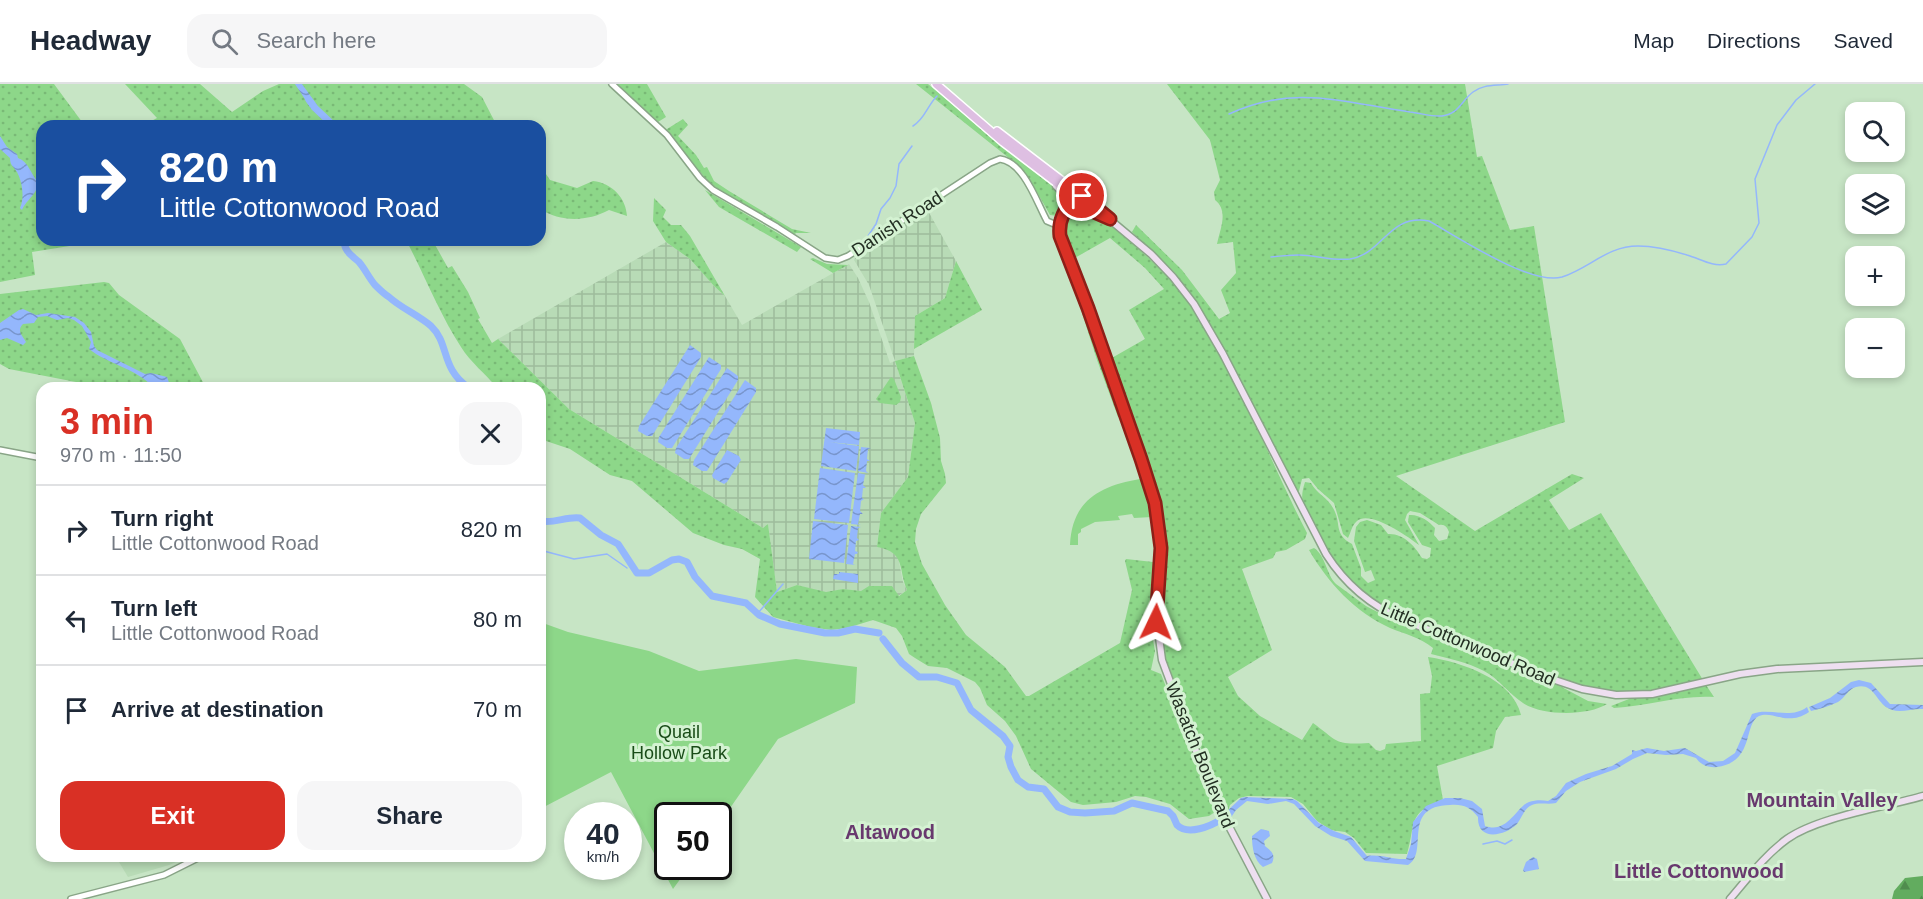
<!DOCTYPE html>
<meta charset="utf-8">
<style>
body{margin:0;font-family:Arial,sans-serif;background:#f6f6f7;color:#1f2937;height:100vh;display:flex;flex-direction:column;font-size:22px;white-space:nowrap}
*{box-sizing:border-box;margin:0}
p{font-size:20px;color:#747a83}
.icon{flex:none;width:33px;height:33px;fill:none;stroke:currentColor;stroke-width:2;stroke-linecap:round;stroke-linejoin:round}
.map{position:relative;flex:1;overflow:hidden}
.side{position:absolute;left:36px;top:298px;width:510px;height:480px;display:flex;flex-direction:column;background:#fff;border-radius:18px;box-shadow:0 3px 9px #0003}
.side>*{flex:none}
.guide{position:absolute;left:36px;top:36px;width:510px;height:126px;border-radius:18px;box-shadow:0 3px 9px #0003;background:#1a4fa0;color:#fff;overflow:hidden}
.fabs{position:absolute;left:1845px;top:18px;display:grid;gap:12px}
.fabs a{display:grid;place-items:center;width:60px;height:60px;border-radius:12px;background:#fff;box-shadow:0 3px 9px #0003;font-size:30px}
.speed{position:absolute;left:564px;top:718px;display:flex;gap:12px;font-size:30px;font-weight:700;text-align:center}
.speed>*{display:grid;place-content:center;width:78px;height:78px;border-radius:50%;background:#fff;box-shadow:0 3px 9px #0003;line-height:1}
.speed small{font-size:15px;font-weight:400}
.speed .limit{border:3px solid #111;border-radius:9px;background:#fff;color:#111}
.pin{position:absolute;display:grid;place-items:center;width:51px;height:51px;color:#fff;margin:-26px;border:3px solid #fff;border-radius:50%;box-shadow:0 2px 6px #0007}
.me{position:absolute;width:66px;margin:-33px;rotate:2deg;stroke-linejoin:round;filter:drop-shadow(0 0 4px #0008)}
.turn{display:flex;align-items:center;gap:21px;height:126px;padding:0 24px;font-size:27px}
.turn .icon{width:78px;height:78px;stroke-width:2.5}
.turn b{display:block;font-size:42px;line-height:51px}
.round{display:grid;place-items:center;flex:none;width:63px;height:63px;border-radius:18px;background:#f6f6f7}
.summary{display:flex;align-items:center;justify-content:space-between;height:102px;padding:0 24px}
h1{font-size:36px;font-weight:600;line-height:45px;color:#d93025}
.cta{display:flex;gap:12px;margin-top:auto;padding:12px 24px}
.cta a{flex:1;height:69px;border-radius:18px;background:#d93025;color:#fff;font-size:24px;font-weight:600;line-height:69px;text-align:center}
.cta a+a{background:#f6f6f7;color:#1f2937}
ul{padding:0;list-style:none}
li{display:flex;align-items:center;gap:18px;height:90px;padding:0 24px;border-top:2px solid #e0e1e3}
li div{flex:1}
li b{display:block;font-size:22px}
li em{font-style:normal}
header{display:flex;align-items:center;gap:36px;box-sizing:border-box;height:84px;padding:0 30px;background:#fff;border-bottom:2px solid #e0e1e3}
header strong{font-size:28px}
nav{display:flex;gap:33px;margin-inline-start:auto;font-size:21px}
.search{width:420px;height:54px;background:#f6f6f7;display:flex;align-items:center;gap:15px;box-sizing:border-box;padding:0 21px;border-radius:18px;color:#747a83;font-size:22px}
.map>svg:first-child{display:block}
</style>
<header>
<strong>Headway</strong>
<div class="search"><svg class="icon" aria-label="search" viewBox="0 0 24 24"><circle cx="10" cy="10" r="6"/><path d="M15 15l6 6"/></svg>Search here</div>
<nav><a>Map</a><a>Directions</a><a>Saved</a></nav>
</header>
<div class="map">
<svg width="1923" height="815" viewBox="0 0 1923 815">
<defs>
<pattern id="industrial-grid" width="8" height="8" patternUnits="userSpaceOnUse" patternTransform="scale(1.5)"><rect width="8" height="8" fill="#b8dbb6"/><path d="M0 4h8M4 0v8" fill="none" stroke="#9ebc9c"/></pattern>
<pattern id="grass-dots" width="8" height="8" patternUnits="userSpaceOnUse" patternTransform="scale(1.5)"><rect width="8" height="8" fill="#8dd789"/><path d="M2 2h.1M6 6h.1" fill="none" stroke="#79b976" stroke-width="1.8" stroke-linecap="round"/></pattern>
<pattern id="forest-firs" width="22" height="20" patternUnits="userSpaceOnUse" patternTransform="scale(1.5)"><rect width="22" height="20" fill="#62ac5f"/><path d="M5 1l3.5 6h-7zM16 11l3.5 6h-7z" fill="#508c4e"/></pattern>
<pattern id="water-waves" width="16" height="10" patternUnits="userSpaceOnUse" patternTransform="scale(1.5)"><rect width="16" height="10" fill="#94b7fc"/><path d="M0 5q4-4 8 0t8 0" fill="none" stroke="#7895cc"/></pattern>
</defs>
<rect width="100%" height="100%" fill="#c7e5c5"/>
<path fill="#b8dbb6" d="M116,773H188L169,781L128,793Z"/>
<path fill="url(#industrial-grid)" d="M927,125L956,177L945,214L915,232L914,272L895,277L915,339L908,393L881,429L877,463L887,464L898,473L903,498L907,506L898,512L843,505L826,509L797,501L777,508L768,440L763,444L569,325L498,255L666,158L690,175L714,202L725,212L742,241L849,180L858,194L869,218L890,279L895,277L869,201L854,176L857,171Z"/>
<g fill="url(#grass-dots)">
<path d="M0,0H54L85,42H42V156H107L32,168L35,191L0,198Z"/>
<path d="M125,0H200L232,28L263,7L279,0H464L482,13L497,42H142L157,34Z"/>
<path d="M615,0H647L666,33L658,38Z"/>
<path d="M916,0H928L934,5L999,60L1059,107L1063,115L1057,132L1050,131L1030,96L1019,82Z"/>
<path d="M1167,0H1465L1477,73L1482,72L1510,146L1534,142L1565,338L1396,392L1475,447L1572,390L1584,394L1549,416L1569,446L1601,429L1703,596C1672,603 1640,613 1609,608C1559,600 1513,577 1466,558C1433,545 1395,534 1367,512C1344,493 1328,470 1315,444C1305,425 1298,419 1305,398L1311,399C1316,409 1328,414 1333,424C1342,439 1333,450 1352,460L1361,484V492L1368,499L1375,496L1371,486L1365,488L1354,457L1356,443L1360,438L1367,436L1381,441L1388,450C1403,449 1415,462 1422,474L1427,475L1430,473L1431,464L1422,461L1408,438L1409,431C1419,430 1429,437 1435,444L1434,451L1439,457L1447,455L1449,448C1447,443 1445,440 1439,441L1420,429L1410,427L1407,430L1405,436L1419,461C1407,452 1370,426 1357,437C1352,441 1351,448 1348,454L1343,450L1334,419L1318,405L1309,394L1302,395L1299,407H1296L1202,227L1175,189L1132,148L1136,141L1182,186L1219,235L1230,229L1221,206L1236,189L1233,158L1217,160C1220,145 1229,127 1215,116L1214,108L1220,96L1210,56Z"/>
<path d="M683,35L688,41L678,52L696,71L704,84L707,83L714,97L729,107L792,145L811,149H796L794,151L710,100L667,47V45Z"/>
<path d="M540,81L550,96L577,104L593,97C612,99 626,114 627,132L609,126C587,138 560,138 540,125Z"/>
<path d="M705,106L801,163L797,168L719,123Z"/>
<path d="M654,114L666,126L663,133L671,141H681L690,152L725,212L714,202L690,175L666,158L653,137Z"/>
<path d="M1079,119C1120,147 1169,187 1196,228C1241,297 1269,376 1307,449L1305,455L1286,466L1276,468L1273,474L1242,485L1272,566L1228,593L1238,612L1260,632L1302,656L1313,639C1339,658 1334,661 1369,659L1376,666L1380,667L1385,665L1386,660L1421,657L1420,610L1430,609L1432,592L1428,573C1461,578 1513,595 1521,631L1505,633L1496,647L1493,664L1437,682L1443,716C1407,728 1416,740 1407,770L1366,769L1354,754L1345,748L1331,746L1317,737L1303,720L1291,713L1248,712L1239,714L1230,721L1227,731L1166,576L1160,542L1164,450L1162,428L1138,350L1110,275L1145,255L1129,226L1164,205L1145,184L1110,154L1073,175C1064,156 1059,138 1074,120Z"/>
<path d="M406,156H439L434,159L448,184L452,182L468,208L480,234L478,235L492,259L498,255L569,325L763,444L768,440L777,508L797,501L826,508L843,505L861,507L869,502H892L899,512L907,506C898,485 906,468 877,463L881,429L908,393L915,339L895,277L914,272L931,319L940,354L941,377L945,390L946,399L921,430L916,445L915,458L922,480L945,521L966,551L1005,583L1026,612H1029L1120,559L1132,506L1125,477L1126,475L1153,478L1151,545L1155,567L1151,586L1161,590L1215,728L1209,732L1189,735L1170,720L1146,713L1135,712L1116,718L1083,721L1071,718L1031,685L1016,652L1005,637L987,621L980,604L975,598L947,584L928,582L915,574L909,570L902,552L896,544L873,536L847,544L831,546L810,543L773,533L755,513L760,475L742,465L724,461L693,449L632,397L610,391L570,365L540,355V304H497C486,290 470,278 461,263C439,229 425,192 406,156Z"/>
<path d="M813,174L827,180L848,181L833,189L810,175Z"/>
<path d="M956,177L982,226L914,265L915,232L945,214Z"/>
<path d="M104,198L109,199L119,211L180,255L206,304H107L9,285L0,280V210Z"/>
<path d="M1074,204C1085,218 1089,240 1095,256C1104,281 1116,306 1120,332L1118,333L1097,276Z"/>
<path d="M891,293L894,295L901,313L900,318L896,321L880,319L876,315Z"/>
<path d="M1314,464C1326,472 1326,490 1336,500L1366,522L1389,534L1558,601L1588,617L1607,620C1588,632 1543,632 1523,619C1509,610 1499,595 1484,587C1467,578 1450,575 1431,570L1433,564C1421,554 1405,550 1390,544C1355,528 1328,499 1309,466Z"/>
<path d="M1706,601L1714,613C1680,611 1647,622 1614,624L1611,622L1629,615L1664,611Z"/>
</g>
<path fill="url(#forest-firs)" d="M1923,792V815H1892L1894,807L1905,794Z"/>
<g fill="#8dd789">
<path d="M1140,395L1144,400L1152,433L1134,434L1132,430L1118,432L1120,436L1095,438L1081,445V448L1078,450V461H1070C1072,417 1099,402 1140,395Z"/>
<path d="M540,538L568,548L649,567L699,587L796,575L857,583L855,619L778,655L719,740L718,732H668V783H689L673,805L611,688L540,725Z"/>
</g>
<g fill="url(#water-waves)">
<path d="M295,0H302L317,21L312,26Z"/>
<path d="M0,52L7,63L17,70L18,74C29,78 30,89 38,98C38,110 26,116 22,126L20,124C25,114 22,97 17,88C13,82 10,81 10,74L0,65Z"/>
<path d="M23,225L36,231L48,229L75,233L84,239L91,248L94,262L97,266L145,290L151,289L167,293L171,304H154C136,284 109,281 89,265L91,258L82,242L74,236L68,234L57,236L47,232L38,233L34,239L23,240C16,247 23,252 26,258L23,261L7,254L0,256V239L19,226Z"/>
<path d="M690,261L701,269V273L652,352H647L638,347L639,342Z"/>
<path d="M709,273L721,281V285L672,364H667L658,358L659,353Z"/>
<path d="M727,284L738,292V296L689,375H684L675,369L676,364Z"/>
<path d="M745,296L756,304V308L707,387H702L693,381L694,376Z"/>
<path d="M826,344L860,348L859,361L829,358L859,362L856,387L821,382Z"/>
<path d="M861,363L871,364L868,365L867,375L870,377H867L866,387L868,389L858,387Z"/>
<path d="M727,366L739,372L741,376L727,398L724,400L713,394L712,391Z"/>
<path d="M820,384L855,389L849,439L814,435Z"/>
<path d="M858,389L867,391H865L863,401L866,404H863L862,414L864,415L861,417L860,427L863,430H860L858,440L861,441L851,440Z"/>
<path d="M813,437L848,441L844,479L809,475Z"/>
<path d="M851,442L861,443L858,444L857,454L859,456L856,457L855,467L858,468L857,470H855L853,480L855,481L846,480Z"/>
<path d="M839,488L858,490V499L833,495L834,490H839Z"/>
<path d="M1859,596L1871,599L1890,620L1923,621V625C1911,624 1897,631 1886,623C1875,615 1873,599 1856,603C1848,605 1845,614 1838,618C1830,622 1820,625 1811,627L1809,623L1830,614L1851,598Z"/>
<path d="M1807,623L1809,628C1787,643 1773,626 1759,632C1743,640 1755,678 1717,683C1708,684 1701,681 1696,674L1683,670L1666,671L1647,669L1633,675L1616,685L1580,698L1566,707L1556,719C1548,721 1539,718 1532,721C1524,724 1522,734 1517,740C1505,752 1477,758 1478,733C1470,723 1463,720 1450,721C1400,722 1430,769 1408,781L1365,777L1347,757L1331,752L1315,742L1294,720L1286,717L1268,720L1247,717L1236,726L1230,735L1226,728L1241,714L1245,713L1293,715L1297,717L1319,739L1334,747L1351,753L1367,772C1381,770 1393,776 1406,775L1411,760L1413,738L1426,722L1445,714H1460L1472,717L1482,725L1485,742C1508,750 1516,723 1529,718C1535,716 1542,716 1548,717L1556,712L1566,699L1586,690L1612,682L1632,670V666L1636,667L1647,664L1664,667L1685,664L1709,678L1723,677L1735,669L1752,630C1770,623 1790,636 1807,623Z"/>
<path d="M1261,745L1269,747L1270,752L1264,757L1265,762C1271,767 1276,770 1272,779L1263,783C1254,776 1252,764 1252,752Z"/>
<path d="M1533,773L1537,775L1539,785L1524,788L1523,786L1526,778Z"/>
</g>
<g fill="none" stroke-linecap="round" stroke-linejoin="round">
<g stroke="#94b7fc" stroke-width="1.5">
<path d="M1229,30C1294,0 1341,18 1410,28C1420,29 1432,33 1442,32C1459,30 1461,17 1473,8C1483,0 1497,2 1508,0"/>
<path d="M913,42C925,35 927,22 937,12"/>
<path d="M866,155L876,140L881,125L890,114L896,102L899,80L912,62"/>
<path d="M1271,173C1280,172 1290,171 1299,171C1315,171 1333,177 1350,175C1383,170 1389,129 1429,137C1458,153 1531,202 1562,193C1590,184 1607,162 1638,162C1654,162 1671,166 1687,171C1701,175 1712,183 1726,180L1752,153L1759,139L1755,95L1777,41L1796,16L1815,0"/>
<path d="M540,466L574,475L607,470L627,484"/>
<path d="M758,529L783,500"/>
<path d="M1483,760L1497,757L1505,760L1512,756"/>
</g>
<g stroke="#94b7fc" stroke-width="7">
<path d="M309,16L315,24L334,42"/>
<path d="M344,156C344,167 351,171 359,178C365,185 369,194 375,201C379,205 384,210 389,213C401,224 418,231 431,242C450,260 440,284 469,304"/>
<path d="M540,437C554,440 567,432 580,434L601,451L618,460L637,489H649L672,476L679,475L687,478L695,493L712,512L746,519L759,531L780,540L825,549H838L855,545L879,549"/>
<path d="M883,555L902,579L919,593H937L957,599L971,626L1003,652L1010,662L1008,673L1011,683L1018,696L1028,703L1044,705L1058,723L1070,728L1085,729L1114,727L1132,719L1168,727L1173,732L1177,741C1188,752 1211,742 1222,735"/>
</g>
<g stroke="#89a587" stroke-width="8">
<g id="tertiary">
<path d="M612,0L667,51L700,94L713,106L777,143L825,174L838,176L848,172L990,79L1000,75C1024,78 1037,119 1047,137L1059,142"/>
<path d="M0,366L42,374"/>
<path d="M71,815L164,791L202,772"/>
</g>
</g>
<g stroke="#89a587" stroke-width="9">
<g id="secondary">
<path d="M1056,102L1062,108L1065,115L1059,135L1061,158L1088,224L1141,375L1154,419L1161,464L1157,538L1162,576L1199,675L1222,729L1267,815"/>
<path d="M1078,109L1151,170L1173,193L1194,220L1223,270L1326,470C1345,500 1371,522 1404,536L1546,593L1582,605L1616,611L1652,610L1740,590L1777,585L1923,578"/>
<path d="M1064,127L1075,113L1094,128L1106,134"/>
<path d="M1730,815C1748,794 1765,771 1787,755C1818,733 1885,723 1923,712"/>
</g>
</g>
<g stroke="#fff" stroke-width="10">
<g id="primary">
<path d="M936,0L1003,58L1075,113"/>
<path d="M997,47L1078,109"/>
</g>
</g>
<use href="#tertiary" stroke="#fff" stroke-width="5"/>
<use href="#secondary" stroke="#eedff0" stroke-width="6"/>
<use href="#primary" stroke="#debfe2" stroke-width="7"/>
</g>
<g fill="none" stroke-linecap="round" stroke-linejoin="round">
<g stroke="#8d1f18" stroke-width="15">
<path id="route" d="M1082,112L1110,135L1094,128L1075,113C1065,125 1058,136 1060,152L1088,224L1141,375L1155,419L1161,464L1156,538"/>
</g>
<use href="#route" stroke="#d93025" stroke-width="10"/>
</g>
<g text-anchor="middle" stroke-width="6" stroke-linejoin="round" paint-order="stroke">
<g font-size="18" fill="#222e22" stroke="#d4f2d2">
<text transform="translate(897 140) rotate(-33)" y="6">Danish Road</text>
<text transform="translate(1468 560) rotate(23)" y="6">Little Cottonwood Road</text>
<text transform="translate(1200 671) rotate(68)" y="6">Wasatch Boulevard</text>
</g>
<g font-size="18" fill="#194c18" stroke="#d4f2d2">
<text x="679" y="654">Quail<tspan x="679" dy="21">Hollow Park</tspan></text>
</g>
<g font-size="20" font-weight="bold" fill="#68396e" stroke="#d4f2d2">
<text x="1822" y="723">Mountain Valley</text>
<text x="890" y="755">Altawood</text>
<text x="1699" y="794">Little Cottonwood</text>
</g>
</g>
</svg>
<div class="fabs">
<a><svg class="icon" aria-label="search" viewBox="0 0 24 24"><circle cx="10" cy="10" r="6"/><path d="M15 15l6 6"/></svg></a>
<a><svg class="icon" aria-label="layers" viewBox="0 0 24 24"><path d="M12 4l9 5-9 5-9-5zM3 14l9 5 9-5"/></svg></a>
<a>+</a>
<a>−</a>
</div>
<div class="speed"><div>40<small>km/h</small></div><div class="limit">50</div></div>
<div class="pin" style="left:1082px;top:112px;background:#d93025"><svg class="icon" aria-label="arrive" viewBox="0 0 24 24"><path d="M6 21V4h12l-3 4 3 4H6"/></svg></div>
<svg class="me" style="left:1156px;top:538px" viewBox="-20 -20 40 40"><path d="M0-17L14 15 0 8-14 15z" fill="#d93025" stroke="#fff" stroke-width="4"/></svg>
<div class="guide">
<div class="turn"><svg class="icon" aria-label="right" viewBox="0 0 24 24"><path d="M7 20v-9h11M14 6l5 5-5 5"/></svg><div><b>820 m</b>Little Cottonwood Road</div></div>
</div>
<section class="side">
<div class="summary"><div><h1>3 min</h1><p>970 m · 11:50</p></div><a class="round"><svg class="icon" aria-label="close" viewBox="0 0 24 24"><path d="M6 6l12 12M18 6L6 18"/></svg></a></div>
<ul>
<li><svg class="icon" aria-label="right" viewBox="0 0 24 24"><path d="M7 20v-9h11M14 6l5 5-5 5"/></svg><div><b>Turn right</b><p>Little Cottonwood Road</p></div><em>820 m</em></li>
<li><svg class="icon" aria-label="left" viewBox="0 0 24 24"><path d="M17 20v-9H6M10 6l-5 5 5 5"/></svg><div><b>Turn left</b><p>Little Cottonwood Road</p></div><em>80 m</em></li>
<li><svg class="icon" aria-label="arrive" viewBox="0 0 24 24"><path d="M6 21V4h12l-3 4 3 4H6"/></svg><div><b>Arrive at destination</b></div><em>70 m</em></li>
</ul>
<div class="cta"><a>Exit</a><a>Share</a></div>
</section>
</div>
